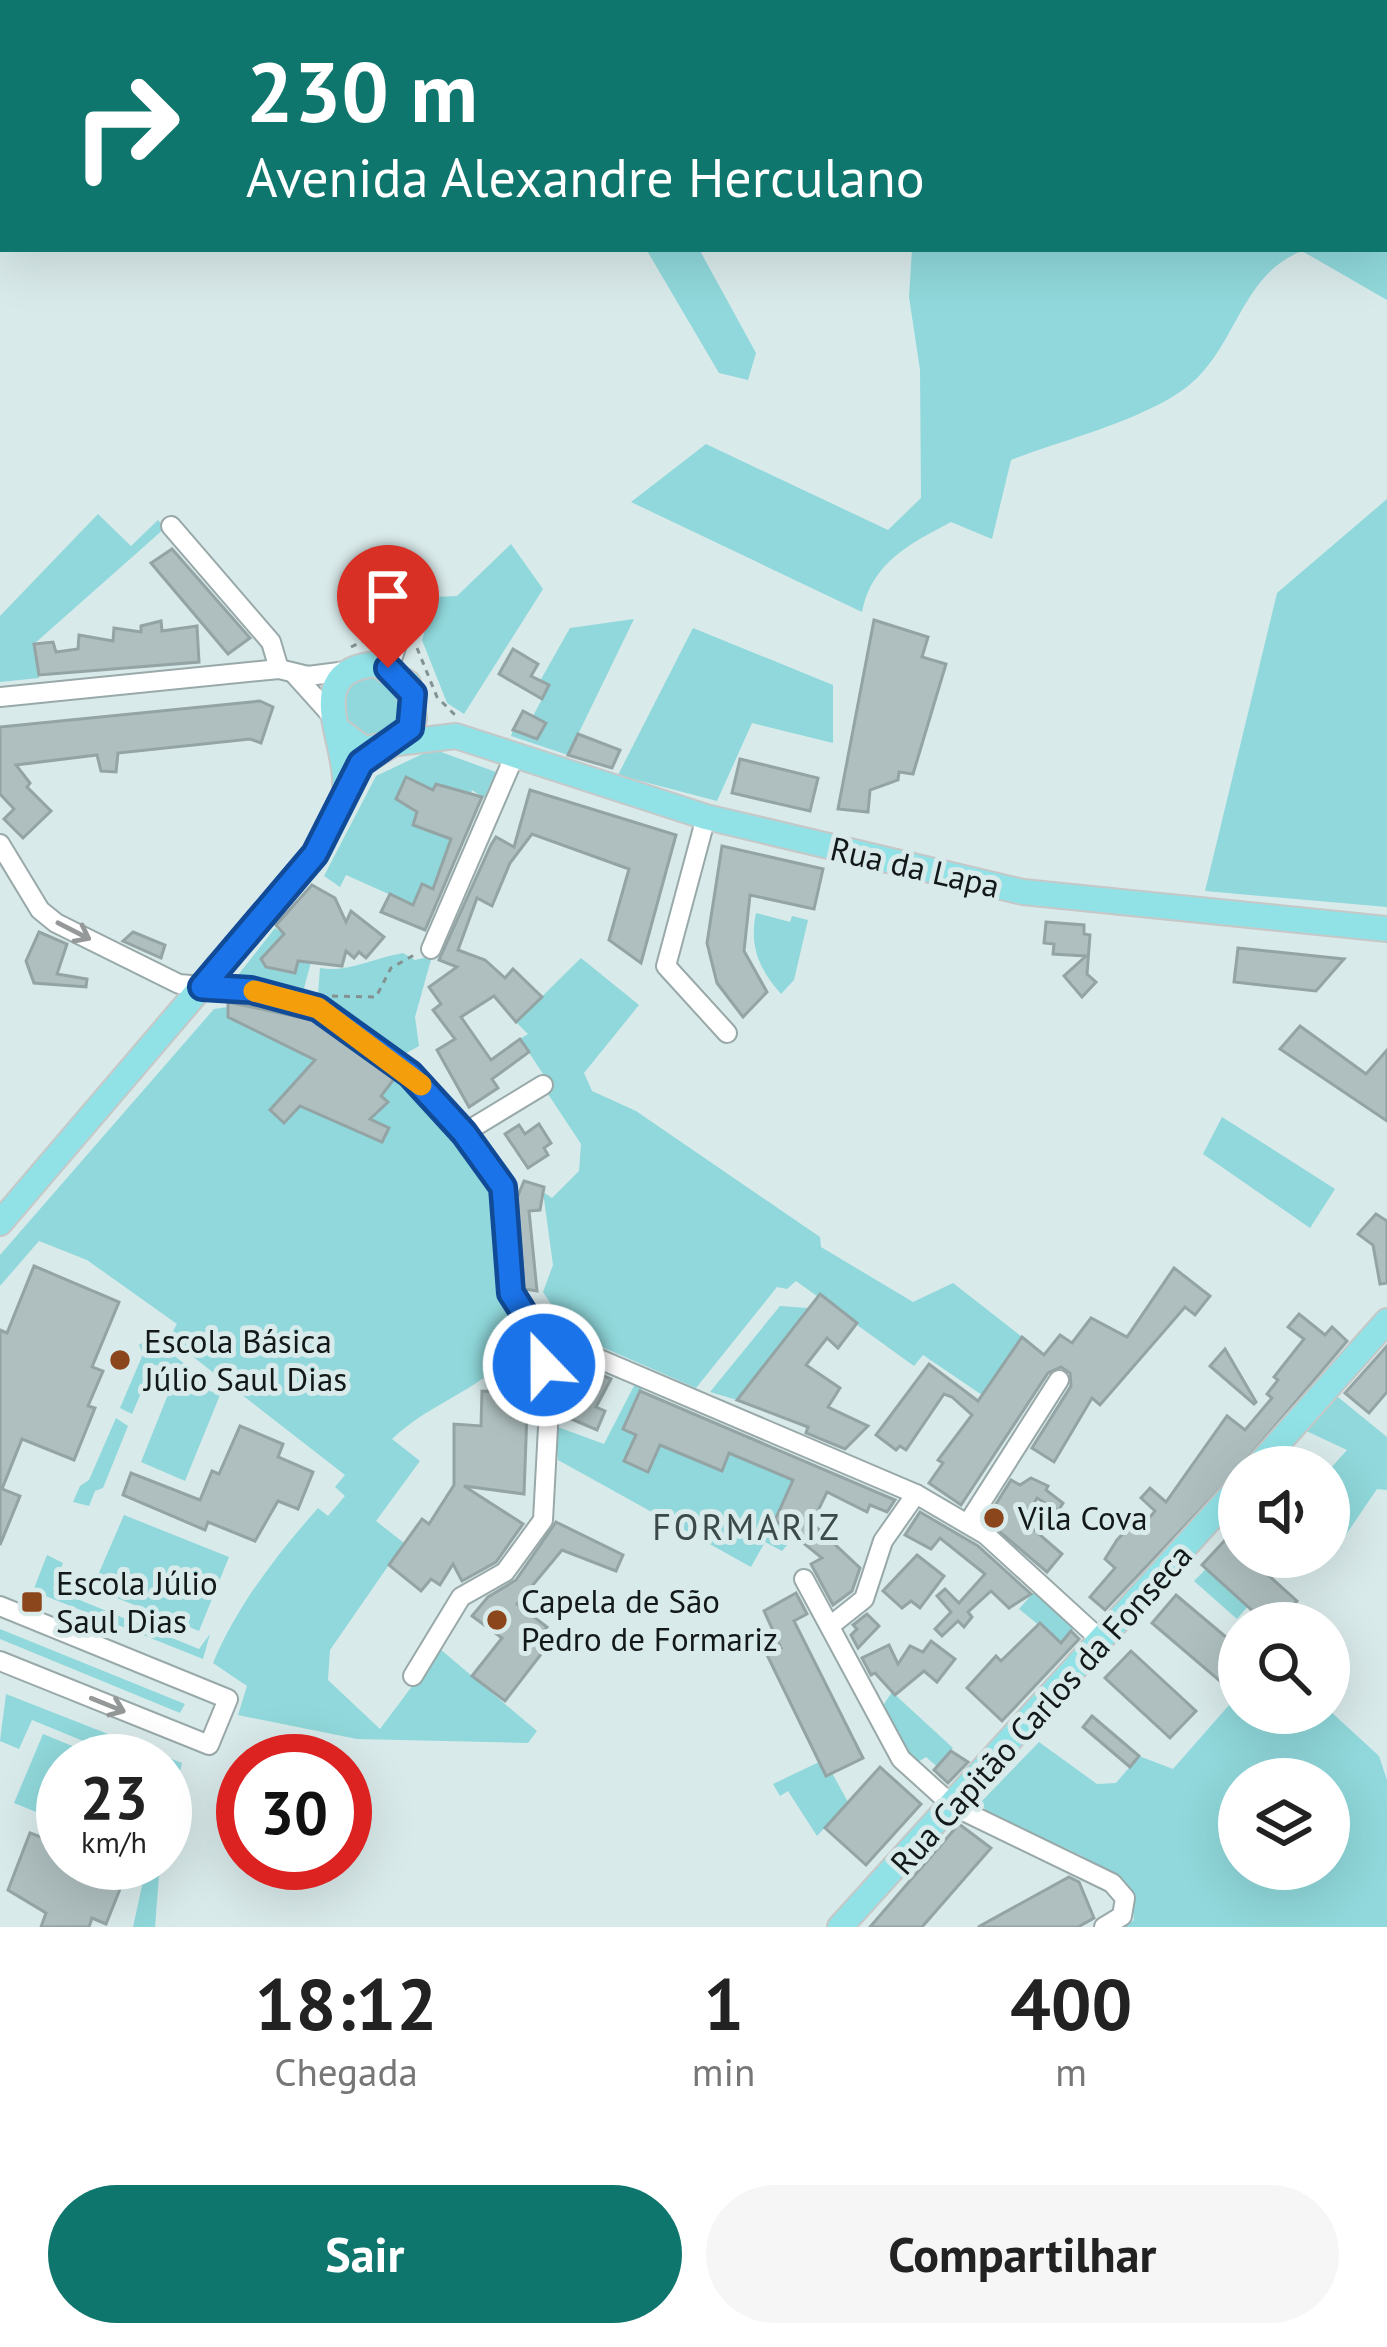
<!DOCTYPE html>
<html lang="pt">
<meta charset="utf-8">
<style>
body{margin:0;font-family:"PT Sans",sans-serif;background:#f6f6f6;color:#222;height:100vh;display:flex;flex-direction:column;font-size:45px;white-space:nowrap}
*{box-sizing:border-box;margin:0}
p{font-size:39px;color:#767676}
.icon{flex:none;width:66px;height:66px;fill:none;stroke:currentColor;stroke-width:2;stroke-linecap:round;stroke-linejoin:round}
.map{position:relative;height:1927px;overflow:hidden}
.sheet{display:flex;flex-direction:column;background:#fff;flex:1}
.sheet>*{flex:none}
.banner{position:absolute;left:0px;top:0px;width:1389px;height:252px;box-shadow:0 12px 48px #0002;background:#0f766e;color:#fff;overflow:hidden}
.tools{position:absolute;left:1218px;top:1446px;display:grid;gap:24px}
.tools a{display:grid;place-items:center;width:132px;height:132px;border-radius:50%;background:#fff;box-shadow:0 12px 48px #0002;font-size:60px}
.speed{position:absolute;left:36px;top:1734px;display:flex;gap:24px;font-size:60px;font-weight:700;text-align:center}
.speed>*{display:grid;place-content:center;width:156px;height:156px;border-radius:50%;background:#fff;box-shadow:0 12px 48px #0002;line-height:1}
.speed small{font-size:30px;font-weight:400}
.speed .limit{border:18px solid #d22;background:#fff;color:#111}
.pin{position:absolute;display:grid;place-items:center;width:102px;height:102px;color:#fff;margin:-123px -51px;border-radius:50% 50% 50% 0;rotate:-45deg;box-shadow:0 0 12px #0007}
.pin .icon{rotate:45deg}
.me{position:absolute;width:132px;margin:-66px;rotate:338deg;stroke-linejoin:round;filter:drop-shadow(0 0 9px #0008)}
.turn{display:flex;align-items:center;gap:42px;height:252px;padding:0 48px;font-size:54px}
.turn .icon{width:156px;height:156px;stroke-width:2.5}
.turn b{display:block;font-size:84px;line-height:102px}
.eta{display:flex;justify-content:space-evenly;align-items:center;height:204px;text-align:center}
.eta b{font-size:72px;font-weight:600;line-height:84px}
.button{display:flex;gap:24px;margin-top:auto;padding:24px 48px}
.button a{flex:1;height:138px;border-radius:72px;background:#0f766e;color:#fff;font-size:48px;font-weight:600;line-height:138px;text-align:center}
.button a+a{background:#f6f6f6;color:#222}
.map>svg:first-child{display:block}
</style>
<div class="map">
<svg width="1387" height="1927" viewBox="0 0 1387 1927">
<rect width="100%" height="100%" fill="#d9eaeb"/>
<g fill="#90d8db" fill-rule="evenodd">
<path d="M533,0H1387V300L1302,251C1245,273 1238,336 1198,377C1159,417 1064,439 1011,460L992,539L951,522C911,543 871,563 862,612L631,502L706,444L888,530L921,498L920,370L909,297L912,249H1386V3Z"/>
<path d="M646,249H699L756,353L748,380L719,373Z"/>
<path d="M1387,499V907L1205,891L1277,593Z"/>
<path d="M98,514L131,546L158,520L165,528L34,644L39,678L0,682V616Z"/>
<path d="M511,544L543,589L464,714L447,703L422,640L435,597L457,596Z"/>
<path d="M634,619L568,755L511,736L513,730L537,738L545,723L533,716L549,686L540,681L570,628Z"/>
<path d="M693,628L833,685V743L752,723L717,801L618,775Z"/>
<circle cx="373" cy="706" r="31"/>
<path d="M433,749L496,772L484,798L472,790L470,796L436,785L433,790L407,777L396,799L451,839L433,889L422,884L413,905L346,875L340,887L324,876L376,776Z"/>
<path d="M756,913L790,922L792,916L808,920L794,980L781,994C759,969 749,946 756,913Z"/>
<path d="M275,928L284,934L261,959L265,966L294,973L298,961L311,962L303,992L238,975Z"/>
<path d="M403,953L415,960L432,956L415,1017L419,1046L399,1057L318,995L320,968C349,973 373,958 403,953Z"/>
<path d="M581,958L639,1005L584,1073L592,1091L636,1111L820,1237L821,1247L913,1302L953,1283L1022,1337L982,1395L923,1355L914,1366L796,1281L787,1289L777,1287L696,1388L570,1333L543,1292L553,1265L543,1192L552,1198L579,1171L581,1144L548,1094L553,1089L520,1039L528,1034L516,1022Z"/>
<path d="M228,1007L312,1058L317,1086L300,1076L270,1109L284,1123L300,1106L381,1141L388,1128L344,1107L352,1087L377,1112L388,1103L381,1096L394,1079L479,1164L496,1194L498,1291L525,1333C493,1389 437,1396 392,1439L420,1461L376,1521L404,1543L330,1650L328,1680L380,1729L440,1649L537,1731L528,1743L357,1739L238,1715L247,1686L213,1663C238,1604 276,1556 318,1508L328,1516L345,1496L335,1487L345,1475L169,1338L177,1324L87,1260L39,1241L0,1286V1255L214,1009Z"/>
<path d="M1222,1117L1335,1189L1310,1228L1203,1154Z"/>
<path d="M780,1306L808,1308L737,1400L710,1392Z"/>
<path d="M150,1337L190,1368L153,1365L132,1414L120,1408L143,1354L139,1345Z"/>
<path d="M175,1377L220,1395L185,1481L141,1462Z"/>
<path d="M637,1380L643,1387L624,1430L721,1471L729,1453L793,1480L779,1508L807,1522L782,1551L765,1542L751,1567L558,1460L555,1426L604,1444Z"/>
<path d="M1333,1393L1387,1437V1490L1377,1489L1343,1539L1329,1508V1470L1347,1450L1300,1428Z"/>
<path d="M116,1418L128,1426L103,1488L95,1491L89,1506L73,1502L80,1486L89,1480Z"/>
<path d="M124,1515L229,1557L199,1631L107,1594L104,1578L98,1575Z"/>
<path d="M47,1555L63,1563L53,1589L199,1649L210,1634L203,1659L33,1591Z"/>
<path d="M1206,1569L1248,1606L1237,1619L1194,1581Z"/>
<path d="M1034,1592L1075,1627L1061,1643L1019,1609Z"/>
<path d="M0,1629L185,1704L180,1713L0,1639Z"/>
<path d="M892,1692L953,1748L943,1759L954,1770L949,1777L926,1757L916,1763L882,1707Z"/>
<path d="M6,1694L182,1763L165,1833V1761H132L32,1720L19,1749L0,1741Z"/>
<path d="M1237,1696L1239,1713L1329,1710L1379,1756L1387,1780V1927H1124L1134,1920L1131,1889L1080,1855L987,1813L981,1802L1039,1742L1097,1784L1116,1783L1139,1756L1173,1769ZM1239,1779H1329V1869H1239Z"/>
<path d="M43,1734L109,1761H63V1823L14,1803Z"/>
<path d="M819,1762L825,1775L832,1773L848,1802L817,1836L788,1791L780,1796L773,1784Z"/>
<path d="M147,1863H160L155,1927H133Z"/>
</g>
<g fill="#afbfbf" stroke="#94a4a4" stroke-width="3">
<path d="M172,549L250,638L228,654L151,563Z"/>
<path d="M874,620L928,637L922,657L946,664L913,774L899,772L898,780L870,790L868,812L838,809Z"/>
<path d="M161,621L162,631L197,626L199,662L39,675L34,644L53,642L56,652L78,649L79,635L113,641L114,628L141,632V626Z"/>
<path d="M513,649L538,664L531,676L549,685L542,699L499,674Z"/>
<path d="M260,701L273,707L261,743L250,739L118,753L116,772L101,771L97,755L16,765L30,783L27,787L51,811L23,838L4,819L14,809L0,794V727Z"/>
<path d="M523,711L546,723L537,739L513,730Z"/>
<path d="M578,734L620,750L612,768L568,755Z"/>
<path d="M740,759L818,778L810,811L732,793Z"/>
<path d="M406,777L433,790L436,784L482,797L425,930L381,912L390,894L413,905L422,884L433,889L451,839L413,825L417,812L396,799Z"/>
<path d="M530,790L676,835L641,963L609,940L629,869L532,834L510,863L492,906L477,898L458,950L485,960L505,978L513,969L542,997L516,1022L494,996L461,1017L491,1060L520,1039L529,1052L492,1079L498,1088L469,1107L437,1050L455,1039L433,1010L441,1004L429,987L457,967L439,960L491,845L496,837L514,847Z"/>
<path d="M722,846L823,869L814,909L750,895L744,951L767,992L743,1017L717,983L707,943Z"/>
<path d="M312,885L335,898L346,922L351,911L384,937L366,958L359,952L354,958L346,951L342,966L298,961L295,973L266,967L261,959L284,934L276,925Z"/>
<path d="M1046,922L1084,925V934L1090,935L1087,974L1096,982L1082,997L1064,976L1086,956L1053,954L1054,944L1044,943Z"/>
<path d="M39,932L67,944L57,974L87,979L86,987L34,983L26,961Z"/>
<path d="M133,932L165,945L161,958L123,941Z"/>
<path d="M1238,948L1344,959L1316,991L1234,982Z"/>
<path d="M228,1002L312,1020L394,1079L381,1096L388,1102L370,1119L389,1128L382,1142L300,1106L284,1123L270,1110L315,1060L228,1017Z"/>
<path d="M1300,1026L1366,1074L1387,1050V1121L1280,1049Z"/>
<path d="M539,1124L551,1143L544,1148L548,1155L528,1168L505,1134L519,1125L525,1134Z"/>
<path d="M524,1181L544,1187L540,1210L529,1211L537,1291L524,1289L517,1198Z"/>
<path d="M1376,1214L1387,1221V1283L1380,1284L1373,1245L1358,1234Z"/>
<path d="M34,1266L119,1302L92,1367L103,1371L88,1406L95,1408L74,1460L22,1439L2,1489L20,1496L0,1545V1330L7,1333Z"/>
<path d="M1174,1268L1210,1296L1195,1315L1185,1307L1100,1405L1092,1398L1054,1462L1032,1448L1071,1386L1070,1373L1061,1367L1048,1373L961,1505L929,1483L943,1463L938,1460L972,1415L952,1397L944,1394L906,1450L900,1446L896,1450L876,1435L929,1364L978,1401L1022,1337L1044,1355L1060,1335L1072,1343L1091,1318L1127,1337Z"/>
<path d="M820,1294L857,1323L838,1348L827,1338L806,1365L840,1388L828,1407L868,1426L845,1449L806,1433L808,1427L737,1400Z"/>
<path d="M1299,1314L1325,1335L1332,1327L1347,1341L1237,1471L1105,1610L1090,1597L1115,1568L1105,1559L1117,1540L1131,1525L1138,1532L1155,1511L1141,1498L1150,1488L1166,1502L1227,1416L1245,1430L1272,1398L1267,1394L1278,1380L1274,1377L1304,1339L1288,1327Z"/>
<path d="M1387,1346V1392L1369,1413L1345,1393Z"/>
<path d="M1225,1349L1256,1402L1254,1404L1210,1366Z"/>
<path d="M569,1361L611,1379L596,1407L605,1411L597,1430L562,1415L568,1385L561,1378Z"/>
<path d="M507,1380L528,1385L524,1494L464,1486L523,1524L496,1562L462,1581L453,1564L440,1585L431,1579L421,1591L389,1565L422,1519L429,1524L454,1485V1424L481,1426L482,1391L506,1392Z"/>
<path d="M640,1391L895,1500L887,1512L870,1505L867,1512L827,1492L812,1523L860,1568L852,1591L833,1605L811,1564L822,1558L775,1520L793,1480L729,1453L722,1471L660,1445L648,1472L624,1461L636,1435L623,1429Z"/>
<path d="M240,1426L283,1444L278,1457L313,1472L298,1509L278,1501L255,1541L208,1522L205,1530L123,1495L131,1473L200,1500L212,1471L219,1474Z"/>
<path d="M1031,1478L1048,1486L1046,1490L1063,1503L1058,1511L1037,1498L1024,1521L1062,1554L1047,1572L986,1520L1011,1480L1020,1485Z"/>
<path d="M920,1512L978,1546L1031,1594L1009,1608L991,1591L968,1612L972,1617L964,1627L958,1621L942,1636L935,1629L951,1612L937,1596L945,1589L959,1603L985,1574L940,1538L931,1549L905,1535Z"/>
<path d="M556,1522L623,1555L616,1571L562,1550L517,1604L547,1627L535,1642L545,1649L505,1701L472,1676L502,1638L472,1616L488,1597L516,1580Z"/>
<path d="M1227,1538L1239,1549V1557H1248L1297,1601L1277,1623H1266L1202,1565Z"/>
<path d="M917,1555L944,1576L920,1608L911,1601L902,1608L883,1591Z"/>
<path d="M796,1593L807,1614L794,1621L863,1758L826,1776L767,1655L781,1648L764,1611Z"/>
<path d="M1176,1595L1239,1648V1661L1221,1682L1152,1623Z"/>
<path d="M867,1614L879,1626L858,1648L851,1635L857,1629L853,1625Z"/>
<path d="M1040,1623L1061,1643L1071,1631L1079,1639L1002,1721L967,1688L996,1656L1001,1661Z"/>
<path d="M931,1641L955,1659L937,1682L924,1671L895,1695L875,1673L871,1675L862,1658L889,1645L898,1664L910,1646L923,1652Z"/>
<path d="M1131,1651L1196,1711L1170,1738L1105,1678Z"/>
<path d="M1092,1716L1139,1756L1130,1767L1083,1727Z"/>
<path d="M951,1751L968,1762L948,1783L934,1770Z"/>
<path d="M880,1767L921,1804L866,1865L825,1828Z"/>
<path d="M959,1824L991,1848L922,1927H870Z"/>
<path d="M30,1833L63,1845V1863H84L124,1879L106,1924L92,1918L89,1927H41L46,1913L8,1890Z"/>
<path d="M1069,1877L1079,1882L1094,1918L1078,1927H978Z"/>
</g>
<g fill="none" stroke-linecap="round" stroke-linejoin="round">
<g stroke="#99a9a9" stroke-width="22">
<g id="minor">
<path d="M171,526L271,642L279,669"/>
<path d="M389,668L405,621"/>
<path d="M295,675L331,715"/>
<path d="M0,697L279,669L308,676L347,671"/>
<path d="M706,817L666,966L727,1033"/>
<path d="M0,844L40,910L56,923L179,984L251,990L318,1008L410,1074L480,1151L503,1187L511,1293L536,1332L916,1494L986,1535L1102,1641"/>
<path d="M431,949L514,757"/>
<path d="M464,1133L543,1085"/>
<path d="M968,1523L1059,1380"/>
<path d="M804,1579L901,1759L953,1806L1112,1883L1125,1898L1122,1916L1104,1927"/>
<path d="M0,1606L228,1699L209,1745L0,1661"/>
<path d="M830,1626L864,1599L883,1541L916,1494"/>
<path d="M413,1676L461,1597L505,1572L543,1520L550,1390L536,1332"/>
</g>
</g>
<g stroke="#c6c8c8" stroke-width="28">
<g id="major">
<path d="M336,728L364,749L397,743L414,719L408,683L376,664C300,671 348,741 345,785"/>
<path d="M397,743L456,736L706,817L1023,892L1387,929"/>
<path d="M0,1223L315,854L361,763L388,747"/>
<path d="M1257,1467L1387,1321"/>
<path d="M840,1927L1239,1487"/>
</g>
</g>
<g stroke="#849191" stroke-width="3" stroke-dasharray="6 6" stroke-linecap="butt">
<path d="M351,647L372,637L384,618"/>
<path d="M417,648L437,697L456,716"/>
<path d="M332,996L376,997L391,968L414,955"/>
</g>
<use href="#minor" stroke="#fff" stroke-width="18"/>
<use href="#major" stroke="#91e2e6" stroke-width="24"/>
</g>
<defs><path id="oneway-shaft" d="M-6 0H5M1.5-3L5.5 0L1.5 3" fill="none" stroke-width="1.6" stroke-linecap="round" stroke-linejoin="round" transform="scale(3)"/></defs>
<g stroke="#959898">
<use href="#oneway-shaft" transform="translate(74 931) rotate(27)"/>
<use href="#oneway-shaft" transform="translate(108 1705) rotate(22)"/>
</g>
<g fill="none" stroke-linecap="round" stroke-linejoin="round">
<g stroke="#114b97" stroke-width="30">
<path id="route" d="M388,668L413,694L410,728L361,763L315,854L202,987L251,990L318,1008L410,1074L464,1133L503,1187L511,1293L536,1332L544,1365"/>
</g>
<use href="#route" stroke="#1a73e8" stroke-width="21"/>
<path stroke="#f59e0b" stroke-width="21" d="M254,991L318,1008L421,1085"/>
</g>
<g fill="#8b461b" stroke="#d9eaeb" stroke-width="4.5">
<circle cx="120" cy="1360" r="12"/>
<circle cx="994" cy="1518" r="12"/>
<rect x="20" y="1590" width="24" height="24" rx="6"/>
<circle cx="497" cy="1620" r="12"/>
</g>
<g text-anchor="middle" stroke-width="10" stroke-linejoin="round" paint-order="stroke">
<g font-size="33" fill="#131919" stroke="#d9eaeb">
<text transform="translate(915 867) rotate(13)" y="12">Rua da Lapa</text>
<text transform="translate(1041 1709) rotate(-48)" y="12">Rua Capitão Carlos da Fonseca</text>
</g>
<g font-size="33" fill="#131919" stroke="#d9eaeb" text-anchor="start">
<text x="144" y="1353">Escola Básica<tspan x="144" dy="38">Júlio Saul Dias</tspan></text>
<text x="1018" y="1530">Vila Cova</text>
<text x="56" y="1595">Escola Júlio<tspan x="56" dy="38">Saul Dias</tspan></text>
<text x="521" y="1613">Capela de São<tspan x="521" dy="38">Pedro de Formariz</tspan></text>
</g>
<g font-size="36" letter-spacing="3" fill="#3b4949" stroke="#d9eaeb">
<text x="747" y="1540">FORMARIZ</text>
</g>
</g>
</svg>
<div class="tools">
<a><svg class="icon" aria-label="sound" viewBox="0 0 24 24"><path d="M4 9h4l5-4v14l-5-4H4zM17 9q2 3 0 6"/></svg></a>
<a><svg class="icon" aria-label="search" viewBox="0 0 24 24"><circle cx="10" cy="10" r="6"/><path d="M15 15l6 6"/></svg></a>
<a><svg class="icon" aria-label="layers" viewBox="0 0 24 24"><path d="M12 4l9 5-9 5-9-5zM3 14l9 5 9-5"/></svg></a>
</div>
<div class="speed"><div>23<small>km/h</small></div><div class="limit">30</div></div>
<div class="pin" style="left:388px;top:668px;background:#d93025"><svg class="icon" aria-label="arrive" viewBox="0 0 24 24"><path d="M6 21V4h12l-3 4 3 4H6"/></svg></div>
<svg class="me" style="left:544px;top:1365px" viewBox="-20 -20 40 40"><circle r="17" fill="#1a73e8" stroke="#fff" stroke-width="3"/><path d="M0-11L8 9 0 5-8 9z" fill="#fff"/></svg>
<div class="banner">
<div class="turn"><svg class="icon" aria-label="right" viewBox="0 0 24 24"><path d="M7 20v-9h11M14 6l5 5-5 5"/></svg><div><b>230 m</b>Avenida Alexandre Herculano</div></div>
</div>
</div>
<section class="sheet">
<div class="eta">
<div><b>18:12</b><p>Chegada</p></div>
<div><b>1</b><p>min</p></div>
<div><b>400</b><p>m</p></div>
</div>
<div class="button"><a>Sair</a><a>Compartilhar</a></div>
</section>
